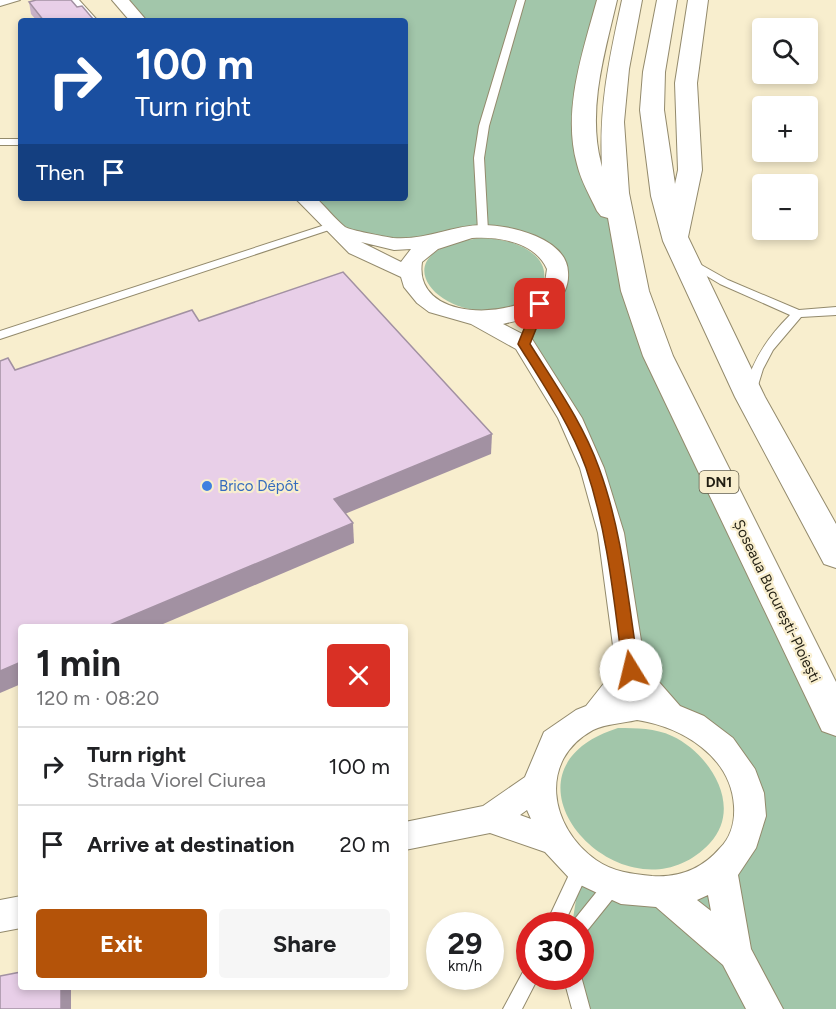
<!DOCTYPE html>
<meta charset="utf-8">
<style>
body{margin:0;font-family:Figtree,sans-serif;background:#f6f6f6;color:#202124;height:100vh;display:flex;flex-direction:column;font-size:22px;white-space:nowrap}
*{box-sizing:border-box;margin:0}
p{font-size:20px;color:#757577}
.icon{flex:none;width:33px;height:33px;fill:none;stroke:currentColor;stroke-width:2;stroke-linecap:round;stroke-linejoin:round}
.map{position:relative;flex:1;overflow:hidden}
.side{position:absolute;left:18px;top:624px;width:390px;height:366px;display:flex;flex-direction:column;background:#fff;border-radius:6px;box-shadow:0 3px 9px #0003}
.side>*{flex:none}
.top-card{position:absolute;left:18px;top:18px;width:390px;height:183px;border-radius:6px;box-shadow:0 3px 9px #0003;background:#1a4fa0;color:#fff;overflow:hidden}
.fabs{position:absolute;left:752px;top:18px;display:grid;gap:12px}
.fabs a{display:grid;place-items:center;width:66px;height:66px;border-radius:6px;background:#fff;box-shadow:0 3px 9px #0003;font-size:30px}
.speed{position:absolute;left:426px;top:912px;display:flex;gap:12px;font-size:30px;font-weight:700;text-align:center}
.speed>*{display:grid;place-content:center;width:78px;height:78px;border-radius:50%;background:#fff;box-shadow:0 3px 9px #0003;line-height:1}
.speed small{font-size:15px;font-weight:400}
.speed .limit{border:9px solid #d22;background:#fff;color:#111}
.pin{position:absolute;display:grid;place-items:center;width:51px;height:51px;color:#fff;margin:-26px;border-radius:12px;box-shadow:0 3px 9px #0006}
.me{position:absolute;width:66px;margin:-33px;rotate:351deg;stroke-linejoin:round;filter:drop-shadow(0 0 4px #0008)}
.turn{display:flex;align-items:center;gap:21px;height:126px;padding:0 18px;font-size:27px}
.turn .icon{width:78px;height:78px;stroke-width:2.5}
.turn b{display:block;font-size:42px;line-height:51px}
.then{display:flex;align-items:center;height:57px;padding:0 18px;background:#0003;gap:12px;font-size:22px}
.round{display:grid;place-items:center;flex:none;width:63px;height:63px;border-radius:6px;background:#f6f6f6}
.head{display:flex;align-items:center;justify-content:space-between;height:102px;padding:0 18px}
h1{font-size:36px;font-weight:700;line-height:45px}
.cta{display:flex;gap:12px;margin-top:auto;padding:12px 18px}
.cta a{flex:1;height:69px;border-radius:6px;background:#b45309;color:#fff;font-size:24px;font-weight:700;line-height:69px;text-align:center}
.cta a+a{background:#f6f6f6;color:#202124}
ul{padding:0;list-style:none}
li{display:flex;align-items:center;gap:18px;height:78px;padding:0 18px;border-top:2px solid #e0e0e0}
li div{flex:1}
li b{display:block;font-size:22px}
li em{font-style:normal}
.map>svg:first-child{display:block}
</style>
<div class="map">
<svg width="836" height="1009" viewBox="0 0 836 1009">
<rect width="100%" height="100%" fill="#f8eece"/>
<g fill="#a2c6aa">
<path d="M120,0H607L585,127L635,291L836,720V1009H587L580,976V926L572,925L581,868L685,890L745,840L724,748L637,708L611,533L524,344L554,262L506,233L409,244L331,226L305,198H405V21H139Z"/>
<path d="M482,238C494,239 507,240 518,245C551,258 554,288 521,304C449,336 366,250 482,238Z"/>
<path d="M618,728C637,728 655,728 672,736C709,753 744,806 710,843C627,932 478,772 618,728Z"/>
</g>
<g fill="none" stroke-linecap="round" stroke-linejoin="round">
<g stroke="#938a6c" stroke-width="2">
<g id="service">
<path d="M0,0H20L0,6Z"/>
<path d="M70,0H79L98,21H89Z"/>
<path d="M517,0H525L489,126L484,158L488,231L483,234L478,231L474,158L479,126Z"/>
<rect x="0" y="139" width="21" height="6"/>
<path d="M331,223L335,224V228L0,339V331Z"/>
<path d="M689,258L728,280L799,310L836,307V315L801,317L773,350L763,369L755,395H747L745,392C751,361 768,337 790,315L720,284L685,263L683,261Z"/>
<path d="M581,860L587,862L590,868L563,926H545L575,862Z"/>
<path d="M613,877L619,879L622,885L619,891L586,932L580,934V926H571L574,920L607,879Z"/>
<path d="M530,967V976H539L522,1009H503L524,970Z"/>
<path d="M580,974L581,976L590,1009H572L563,976H580Z"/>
</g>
</g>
<g stroke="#938a6c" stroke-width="2">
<g id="minor">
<path d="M112,0H129L147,21H130Z"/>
<path d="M295,198H316C326,207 335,219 345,227C349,230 386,237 393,238C424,241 453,225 483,225C510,225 567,238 568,272C569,285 564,296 554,304C540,316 520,320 503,324L532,339L582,418L604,468L624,533L645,666L680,706L704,716L733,738L755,769L764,793L766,816L756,848L738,875L751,949L783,1009H746L723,965L656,907L621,904L610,899L572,881L545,852L490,833L405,850V822L483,806L525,777L544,732L576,710L586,706L616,668L598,533L580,468L558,418L516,349L471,324L429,312L417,303L404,287L401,277L349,253ZM472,238C498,236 535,242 547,269L544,289C514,321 413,321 422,262L438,249ZM361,242L394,250L411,249L401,262ZM632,691L636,696L626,698ZM637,720C682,727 731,756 734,806C735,821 731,837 720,848C702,869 679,878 652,876C632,874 613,872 596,860C549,827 538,760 593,730C605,724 624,723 637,720ZM527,810L531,819L520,815ZM708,895L711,911L697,900Z"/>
<path d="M21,896V928L0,932V900Z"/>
</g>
</g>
<g stroke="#938a6c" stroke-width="2">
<g id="trunk">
<path d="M597,0H617C605,52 587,109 601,163L602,167C599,105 609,60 622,0H642L629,69L624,122L629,193L649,291L673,356L836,682V736L822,731L643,356L621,291L608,218L601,216L597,211C590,196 581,181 577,164C562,111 583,51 597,0Z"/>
<path d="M657,0H677L665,72L664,110L675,184L678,170L675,83L688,0H708L697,83L702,170L688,237L765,397L836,524V568L824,564L735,397L663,241L651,196L640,110L643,72Z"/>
</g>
</g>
<use href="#service" fill="#fff" fill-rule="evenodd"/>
<use href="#minor" fill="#fff" fill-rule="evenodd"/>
<use href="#trunk" fill="#fff" fill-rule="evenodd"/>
</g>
<path fill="#c8b2c8" d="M29,2L77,7L94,21H37L31,14Z"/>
<g fill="#a291a2">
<path d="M492,434L491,454L335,518L334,499Z"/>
<path d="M353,523L354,543L156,627H105Z"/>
<path d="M21,662V684L0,693V671Z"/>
<rect x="61" y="987" width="10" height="22"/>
</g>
<g fill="#e8cfe8" stroke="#a291a2" stroke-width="1.5">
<path d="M36,0H71L77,7L82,6L94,20L90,21H44L29,2Z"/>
<path d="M343,272L492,434L334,499L353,523L105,627H21V662L0,671V361L8,358L15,370L192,310L199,321Z"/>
<path d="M21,972V987H61V1009H0V976Z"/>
</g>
<path fill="#b45309" stroke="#753606" stroke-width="1.5" d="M540,301L546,304L530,344C555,384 583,423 599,468C623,533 628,602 639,670L631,676L623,670C614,602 608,533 586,468C570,424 543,384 518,344L534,304Z"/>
<circle fill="#3f7fe0" stroke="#f8eece" stroke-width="2" cx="207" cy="486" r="6"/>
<g text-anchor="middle" stroke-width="4.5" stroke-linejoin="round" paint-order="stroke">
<rect fill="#f8eece" stroke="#625d4b" stroke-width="1.5" x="699.5" y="471" width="39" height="22" rx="4.5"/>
<g font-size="14" font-weight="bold" fill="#221f13">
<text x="719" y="487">DN1</text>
</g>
<g font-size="15" fill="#366cbe" stroke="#f8eece" text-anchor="start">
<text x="219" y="491">Brico Dépôt</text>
</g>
<g font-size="15" fill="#221f13" stroke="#f8eece">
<text transform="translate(777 601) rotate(64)" y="5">Șoseaua București-Ploiești</text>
</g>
</g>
</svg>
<div class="fabs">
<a><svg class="icon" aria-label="search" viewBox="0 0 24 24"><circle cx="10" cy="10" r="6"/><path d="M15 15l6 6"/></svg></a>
<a>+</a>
<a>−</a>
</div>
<div class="speed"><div>29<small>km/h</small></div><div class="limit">30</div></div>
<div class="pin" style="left:540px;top:304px;background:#d93025"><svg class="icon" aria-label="arrive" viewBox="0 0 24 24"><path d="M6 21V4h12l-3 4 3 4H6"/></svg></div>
<svg class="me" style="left:631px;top:670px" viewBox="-20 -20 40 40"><circle r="19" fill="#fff"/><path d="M0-13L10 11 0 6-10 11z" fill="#b45309"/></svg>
<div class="top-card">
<div class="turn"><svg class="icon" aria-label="right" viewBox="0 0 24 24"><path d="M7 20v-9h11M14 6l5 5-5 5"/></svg><div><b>100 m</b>Turn right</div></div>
<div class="then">Then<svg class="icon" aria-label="arrive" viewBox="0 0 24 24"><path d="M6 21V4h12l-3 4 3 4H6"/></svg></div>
</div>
<section class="side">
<div class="head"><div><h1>1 min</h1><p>120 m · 08:20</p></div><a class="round" style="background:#d93025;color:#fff"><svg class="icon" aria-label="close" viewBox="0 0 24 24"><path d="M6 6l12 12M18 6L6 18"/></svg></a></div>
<ul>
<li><svg class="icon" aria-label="right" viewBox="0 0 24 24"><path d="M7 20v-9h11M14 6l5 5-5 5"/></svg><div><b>Turn right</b><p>Strada Viorel Ciurea</p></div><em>100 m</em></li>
<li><svg class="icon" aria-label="arrive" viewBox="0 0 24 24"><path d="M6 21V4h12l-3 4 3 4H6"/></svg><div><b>Arrive at destination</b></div><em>20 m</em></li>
</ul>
<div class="cta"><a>Exit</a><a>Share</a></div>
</section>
</div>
